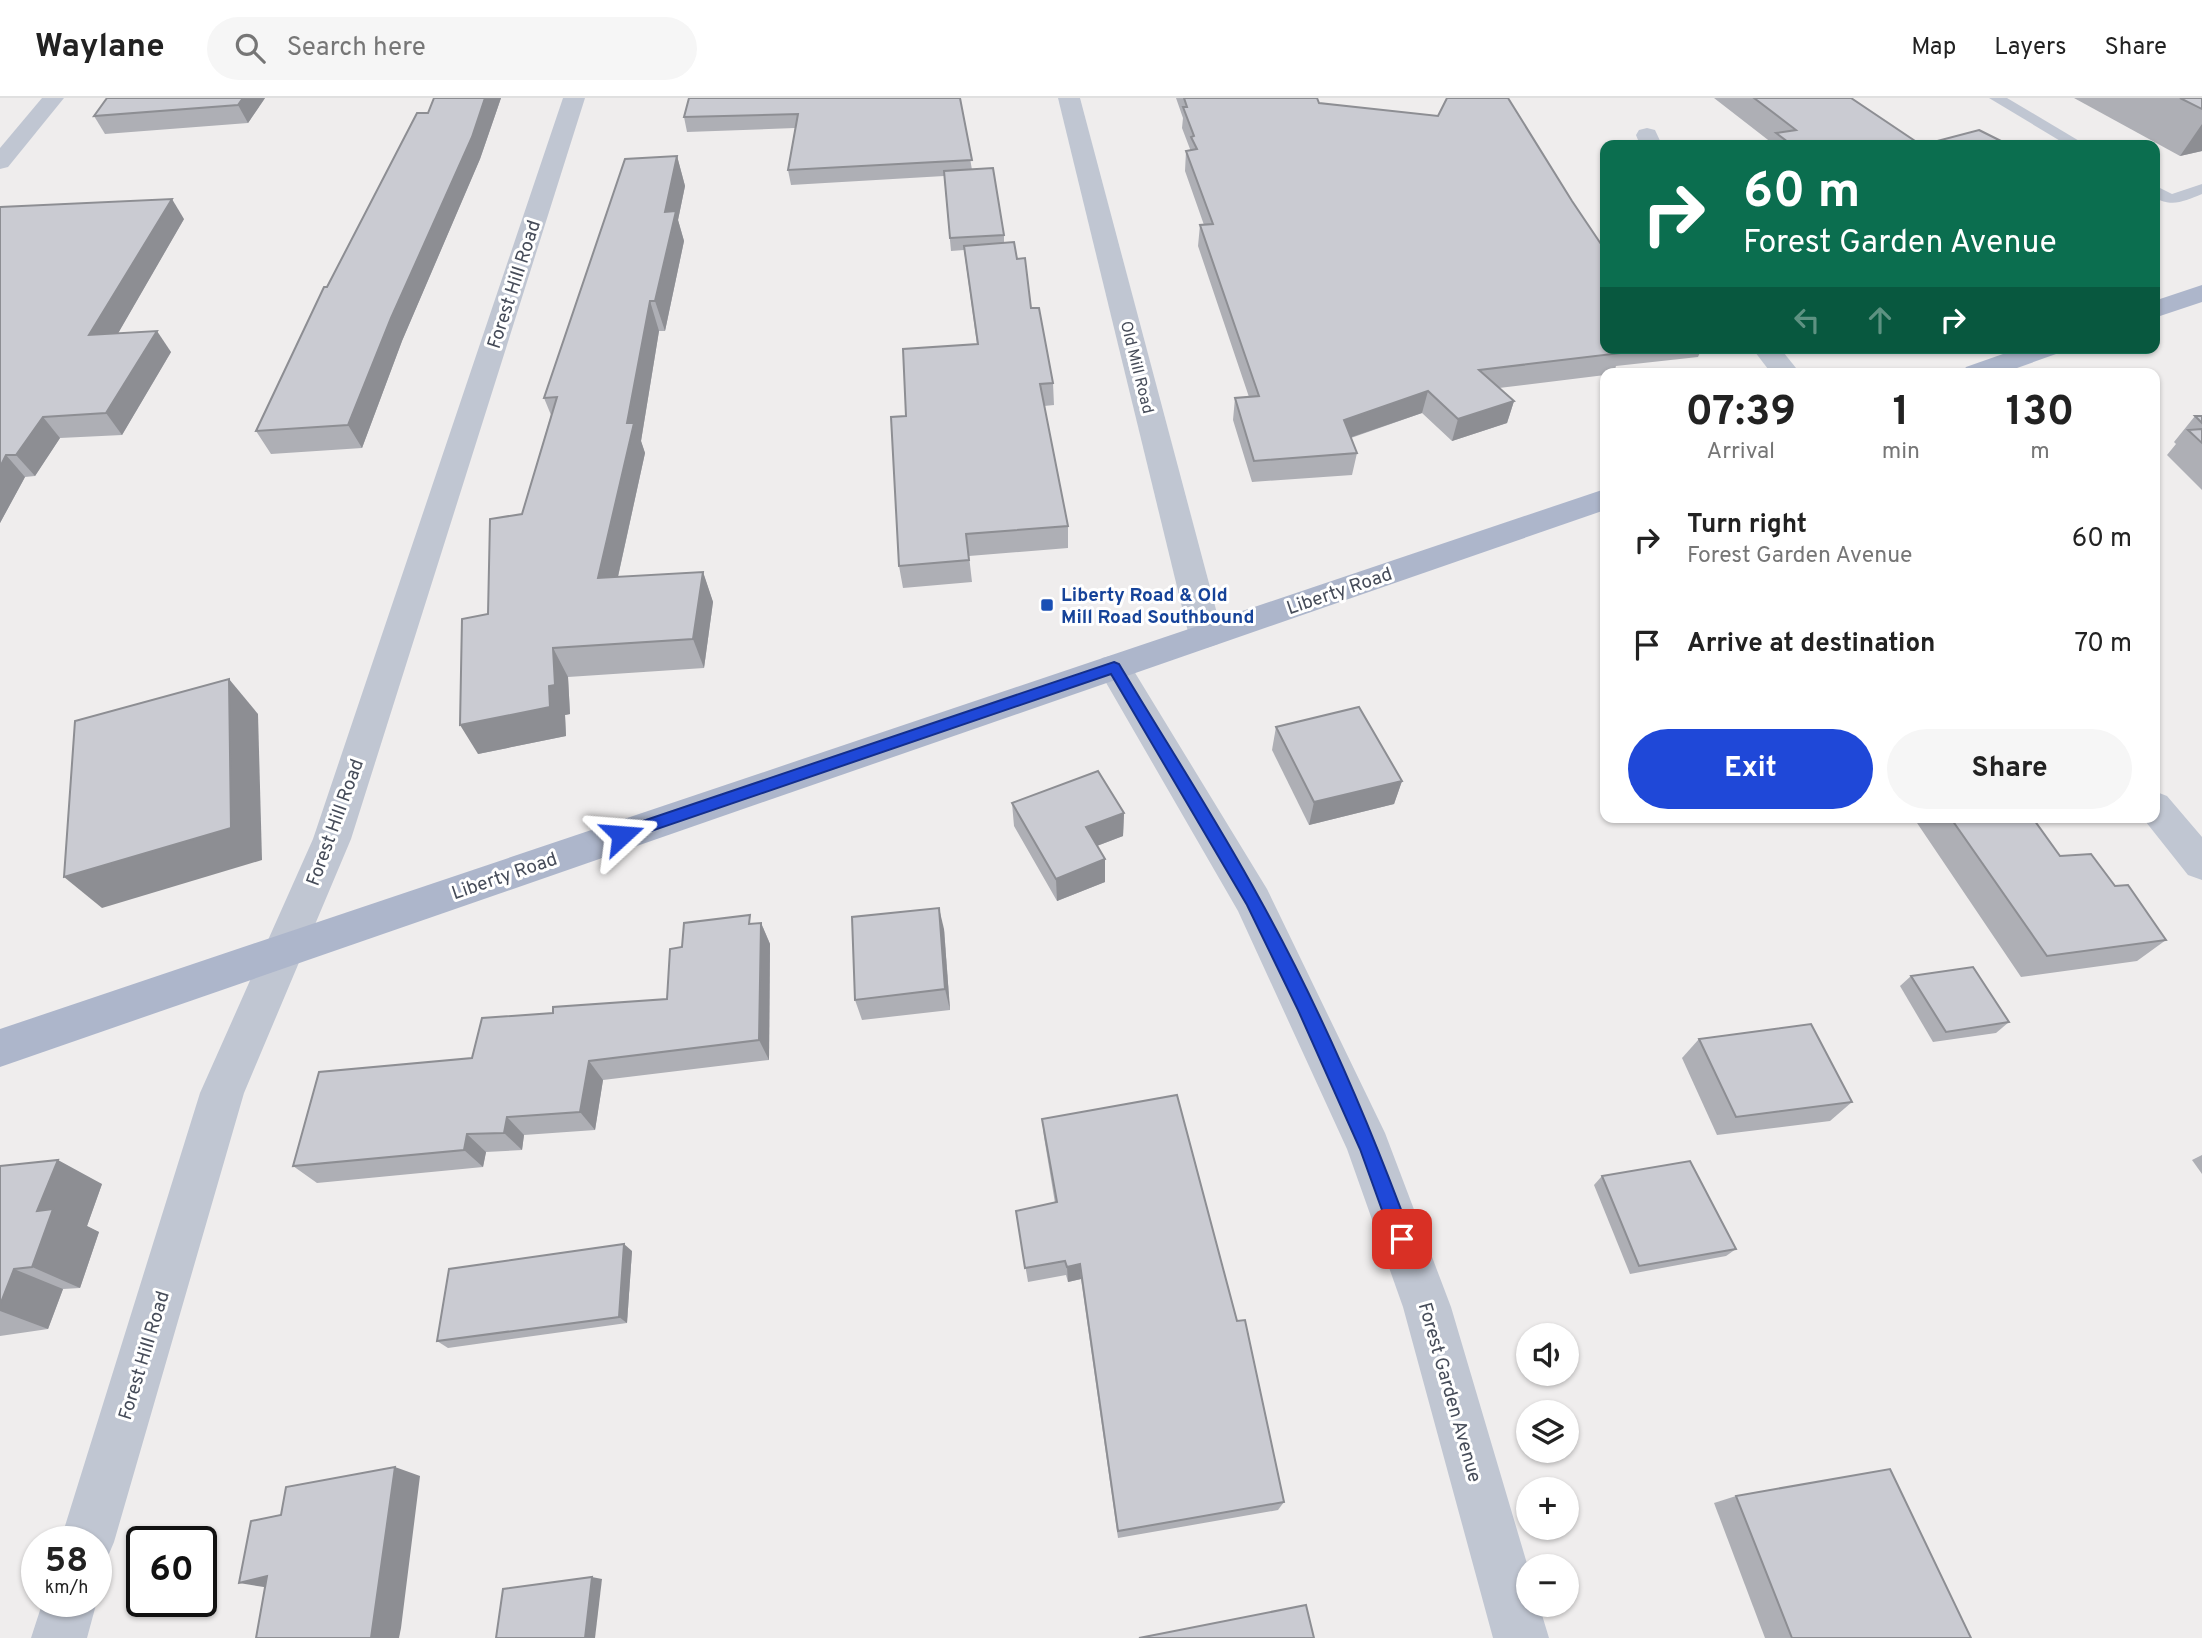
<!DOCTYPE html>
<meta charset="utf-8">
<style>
body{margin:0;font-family:Overpass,sans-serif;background:#f6f6f6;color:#222;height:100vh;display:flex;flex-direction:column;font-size:26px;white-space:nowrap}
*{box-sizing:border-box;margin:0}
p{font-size:23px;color:#767676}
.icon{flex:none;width:38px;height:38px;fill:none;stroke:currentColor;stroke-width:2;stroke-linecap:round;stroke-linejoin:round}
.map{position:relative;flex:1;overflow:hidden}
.side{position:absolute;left:1600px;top:270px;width:560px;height:455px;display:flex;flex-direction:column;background:#fff;border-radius:14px;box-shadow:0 2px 5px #0004}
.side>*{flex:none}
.guide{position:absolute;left:1600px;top:42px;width:560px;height:214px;border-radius:14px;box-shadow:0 2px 5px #0004;background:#0b6e4f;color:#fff;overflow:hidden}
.fabs{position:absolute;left:1516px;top:1225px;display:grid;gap:14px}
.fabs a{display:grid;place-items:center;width:63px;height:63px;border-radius:50%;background:#fff;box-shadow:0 2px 5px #0004;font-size:35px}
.speed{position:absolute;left:21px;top:1428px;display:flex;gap:14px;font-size:35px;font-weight:700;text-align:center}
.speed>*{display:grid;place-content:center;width:91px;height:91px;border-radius:50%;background:#fff;box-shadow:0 2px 5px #0004;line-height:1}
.speed small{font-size:18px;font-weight:400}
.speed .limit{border:4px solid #111;border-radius:10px;background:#fff;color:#111}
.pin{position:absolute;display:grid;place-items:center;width:60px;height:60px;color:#fff;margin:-30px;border-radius:14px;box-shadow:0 4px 10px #0006}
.me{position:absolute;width:77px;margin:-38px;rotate:71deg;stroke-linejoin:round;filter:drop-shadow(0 0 5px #0008)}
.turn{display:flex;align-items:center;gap:24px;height:147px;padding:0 28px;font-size:32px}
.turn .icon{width:91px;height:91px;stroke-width:2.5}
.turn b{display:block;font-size:49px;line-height:60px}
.lanes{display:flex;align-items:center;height:66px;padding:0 28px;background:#0003;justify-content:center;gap:35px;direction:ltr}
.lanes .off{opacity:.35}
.eta{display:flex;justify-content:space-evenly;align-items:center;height:119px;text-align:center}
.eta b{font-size:42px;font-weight:700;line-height:49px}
.action{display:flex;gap:14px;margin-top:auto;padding:14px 28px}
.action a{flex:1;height:80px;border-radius:42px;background:#1f48d8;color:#fff;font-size:28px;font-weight:700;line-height:80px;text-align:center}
.action a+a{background:#f6f6f6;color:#222}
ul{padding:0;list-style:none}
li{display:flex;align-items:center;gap:21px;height:105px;padding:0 28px}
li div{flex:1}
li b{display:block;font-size:26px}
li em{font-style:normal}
header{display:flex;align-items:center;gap:42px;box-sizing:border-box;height:98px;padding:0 35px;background:#fff;border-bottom:2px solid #e0e0e0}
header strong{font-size:33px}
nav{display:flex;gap:38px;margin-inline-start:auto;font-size:24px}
.search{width:490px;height:63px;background:#f6f6f6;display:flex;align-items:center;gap:18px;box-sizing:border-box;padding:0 24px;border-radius:38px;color:#767676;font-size:26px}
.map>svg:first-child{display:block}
</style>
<header>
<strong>Waylane</strong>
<div class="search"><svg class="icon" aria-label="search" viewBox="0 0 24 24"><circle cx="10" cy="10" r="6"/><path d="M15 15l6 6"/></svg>Search here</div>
<nav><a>Map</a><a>Layers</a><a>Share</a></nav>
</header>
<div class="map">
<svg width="2202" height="1540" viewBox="0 0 2202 1540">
<rect width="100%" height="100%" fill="#efeded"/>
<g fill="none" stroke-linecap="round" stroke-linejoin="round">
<g fill="#c0c6d2" fill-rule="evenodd">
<path d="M1989,0H2007L2086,47H2067Z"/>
<path d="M2202,86V96C2184,103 2172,110 2154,99V87L2172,96Z"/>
</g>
<g fill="#c0c6d2" fill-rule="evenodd">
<path d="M42,0H64L8,69L0,71V50Z"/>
<path d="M563,0H585L351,741L244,995L114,1444L106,1463L96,1467V1444H60L200,995L313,741Z"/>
<path d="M1058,0H1080L1223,538L1218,546L1206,550L1194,546L1189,538Z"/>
<path d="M1647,30L1655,32L1662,47H1640L1636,37L1639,32Z"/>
<path d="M1752,250H1780L1800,275H1771Z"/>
<path d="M1114,557L1126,560L1267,791L1385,1035L1451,1209L1528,1469V1507H1539L1549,1540H1493L1403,1209L1347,1051L1238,813L1097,569L1102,560Z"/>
<path d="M2154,693L2167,698L2202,739V782L2188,777L2142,719H2154Z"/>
<path d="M96,1500L97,1503L87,1540H31L43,1503H96Z"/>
</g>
<g fill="#adb6cb" fill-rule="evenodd">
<path d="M2202,187V204L2154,220V203Z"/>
<path d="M2020,250H2059L2056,256L2003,275H1962L1966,269Z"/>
<path d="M1605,391V412L0,969V931Z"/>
</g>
</g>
<g fill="#aeafb5">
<path d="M107,0H265L248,25L105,36L94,18Z"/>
<path d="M434,0H501L480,61L402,243L362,350L271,356L256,333L327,189L428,15Z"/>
<path d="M960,0L972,72L1004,137V144L1017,161L1053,285L1054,307L1044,308L1068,428V450L969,458L972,484L903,490L899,468L906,318L977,246L964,152L951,153L944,78L791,87L788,72L795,30L687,34L684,19Z"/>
<path d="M1176,0H1317L1319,5L1605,250H1702L1698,259L1616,268L1614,275H1605V277L1499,290L1514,303L1507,325L1452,343L1422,315L1351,340L1357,355L1352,377L1252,384L1233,322L1235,300L1249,299L1198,148L1200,127H1204L1185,73L1186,53L1190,52V51L1182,30L1183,20Z"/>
<path d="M1714,0H1851L1921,47H1771L1772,45Z"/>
<path d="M2074,0H2202V53L2180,58Z"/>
<path d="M677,58L685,88L678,122L684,143L665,233H659L641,343L645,355L618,479L703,474L713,504L704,570L568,579L570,616L565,617L566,638L478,656L488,516L522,416L551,317L544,300Z"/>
<path d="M0,109L184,121L118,235L171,254L122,337L60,340L35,378L25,379L0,425Z"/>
<path d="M2195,318H2202V392L2167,357L2176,346L2174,344Z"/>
<path d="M1276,629L1402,683L1394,706L1309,727L1272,652Z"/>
<path d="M1012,705L1124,715L1123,738L1097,748L1105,761V784L1057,803L1014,728Z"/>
<path d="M1913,719H2032L2060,758L2115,788L2166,842L2137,863L2021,879Z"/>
<path d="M761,825L770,846L769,962L603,982L595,1032L524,1037L522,1052L486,1054L483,1069L317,1085L293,1068L472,960L553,915L667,901L682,849L753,826Z"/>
<path d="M944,831L950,912L862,922L855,902Z"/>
<path d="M1911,878L2009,924L1996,935L1933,944L1900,888Z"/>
<path d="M1699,941L1852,1004L1830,1023L1717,1037L1682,960Z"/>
<path d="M1042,1021L1284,1404L1278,1412L1118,1440L1081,1181L1068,1184L1066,1177L1028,1184L1016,1113L1055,1105L1044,1039Z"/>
<path d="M2202,1057V1076L2192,1062Z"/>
<path d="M0,1068L102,1086L87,1128L99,1134L80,1190L63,1191L48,1231L0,1238Z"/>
<path d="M1602,1078L1736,1151L1726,1158L1630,1176L1594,1087Z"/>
<path d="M632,1153L627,1225L448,1250L437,1243Z"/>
<path d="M1736,1398L1971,1540H1765L1714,1405Z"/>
</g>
<g fill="#8d8e93">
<path d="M243,0H265L248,25L238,7Z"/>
<path d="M485,0H501L480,61L402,243L362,350L348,327L391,220Z"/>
<path d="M2202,26V53L2180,58Z"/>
<path d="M677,58L685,88L678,122L684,143L665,233L655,203L665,114Z"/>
<path d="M172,101L184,121L105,258L89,237Z"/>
<path d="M650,203L659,233L641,343L645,355L611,510L598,480Z"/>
<path d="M157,233L171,254L122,337L106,315Z"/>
<path d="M1428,293L1422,315L1340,343L1344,322Z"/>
<path d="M1514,303L1507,325L1452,343L1458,321Z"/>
<path d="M43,319L60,340L35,378L16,357Z"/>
<path d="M6,357L25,379L0,425V369Z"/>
<path d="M703,474L713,504L704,570L693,541Z"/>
<path d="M553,550L568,579L570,616L565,617L566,638L478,656L460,627L549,588Z"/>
<path d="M229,581L258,616L262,762L102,810L64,779Z"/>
<path d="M1402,683L1394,706L1309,727L1314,704Z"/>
<path d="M1124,715L1123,738L1086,752V729Z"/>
<path d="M1105,761V784L1057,803L1056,781Z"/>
<path d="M939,810L944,831L950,912L945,891Z"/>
<path d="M761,825L770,846L769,962L759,942Z"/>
<path d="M589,963L603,982L595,1032L580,1014Z"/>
<path d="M507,1019L524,1037L522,1052L504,1035Z"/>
<path d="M467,1036L486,1054L483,1069L464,1052Z"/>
<path d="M58,1062L102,1086L87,1128L99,1134L80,1190L32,1169L37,1113Z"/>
<path d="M624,1146L632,1153L627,1225L619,1219Z"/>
<path d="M1080,1166L1081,1181L1068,1184L1067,1169Z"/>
<path d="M14,1171L63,1191L48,1231L0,1213V1207Z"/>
<path d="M395,1369L420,1378L401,1530L399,1540H371Z"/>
<path d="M267,1478L270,1490L239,1485Z"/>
<path d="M592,1479L602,1481L595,1540H585Z"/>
</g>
<g fill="#cacbd2" stroke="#8d8e93" stroke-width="2">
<path d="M107,0H243L238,7L94,18Z"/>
<path d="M434,0H485L472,39L391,220L348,327L256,333L324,189H327L417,15H428Z"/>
<path d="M689,0H960L972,62L788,72L798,16L684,19Z"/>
<path d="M1184,0H1317L1319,5L1438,18L1447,0H1508L1572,103L1605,152V250H1618L1621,255L1479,272L1514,303L1458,321L1428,293L1344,322L1357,355L1254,363L1235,300L1259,298L1200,127L1213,126L1186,53L1197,51L1191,39L1194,38L1183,9H1187Z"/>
<path d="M1754,0H1851L1921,47H1792L1776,35L1796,32Z"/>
<path d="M2180,0H2202V11Z"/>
<path d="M1979,32L2009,47H1922Z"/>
<path d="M677,58L665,114L676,113L655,203H650L627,325H634L598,480L703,474L693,541L553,550L555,587L549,588L550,609L460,627L462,521L488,516L490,421L522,416L557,299L544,300L625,61Z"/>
<path d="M993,70L1004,137L950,140L944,73Z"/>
<path d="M172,101L89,237L157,233L106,315L43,319L16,357H6L0,369V109Z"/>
<path d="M1014,144L1017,161L1025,160L1031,210H1039L1053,285L1040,286L1068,428L966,436L969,462L899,468L891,319L906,318L903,251L978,246L964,148Z"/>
<path d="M2195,318H2202V325Z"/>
<path d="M2202,331V345L2188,332Z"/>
<path d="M229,581L231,730L64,779L75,623Z"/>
<path d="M1359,609L1402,683L1314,704L1276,629Z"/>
<path d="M1098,673L1124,715L1086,729L1105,761L1056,781L1012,705Z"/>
<path d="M1950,719H2032L2060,758L2091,756L2115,788L2128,787L2166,842L2047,858Z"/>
<path d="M939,810L945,891L855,902L852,819Z"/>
<path d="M750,817L749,826L761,825L759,942L589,963L580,1014L507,1019L504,1035L467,1036L464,1052L293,1068L319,974L472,960L482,920L553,915V909L667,901L670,851L682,849L684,825Z"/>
<path d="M1973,869L2009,924L1946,934L1911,878Z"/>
<path d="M1811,926L1852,1004L1736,1019L1699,941Z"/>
<path d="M1177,997L1237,1223L1245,1222L1284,1404L1118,1433L1080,1166L1067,1169L1065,1163L1025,1170L1016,1113L1057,1104L1042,1021Z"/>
<path d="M58,1062L37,1113L53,1111L32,1169L14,1171L0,1207V1068Z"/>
<path d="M1690,1063L1736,1151L1639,1168L1602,1078Z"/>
<path d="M624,1146L619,1219L437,1243L449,1171Z"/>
<path d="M395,1369L371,1540H256L267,1478L239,1485L251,1423L281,1417L286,1389Z"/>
<path d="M1890,1371L1971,1540H1792L1736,1398Z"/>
<path d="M592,1479L585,1540H496L503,1491Z"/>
<path d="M1306,1507L1314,1540H1139Z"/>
</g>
<path fill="#1f48d8" stroke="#142f8c" stroke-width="2" d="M1114,564L1119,566C1165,643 1215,719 1258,798C1319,907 1369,1024 1412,1141L1409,1148L1402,1151L1395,1148L1360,1051L1298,912L1247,807L1111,576L622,743L614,737L616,732Z"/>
<rect fill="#1a4fb4" stroke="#fff" stroke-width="2.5" x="1040" y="500" width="14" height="14" rx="3.5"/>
<g text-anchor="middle" stroke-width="6" stroke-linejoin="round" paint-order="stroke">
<g font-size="16" fill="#464c59" stroke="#fff">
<text transform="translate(1138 269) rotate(76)" y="6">Old Mill Road</text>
</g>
<g font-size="19" fill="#464c59" stroke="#fff">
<text transform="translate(513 186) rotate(-72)" y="7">Forest Hill Road</text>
<text transform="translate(1339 492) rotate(-19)" y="7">Liberty Road</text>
<text transform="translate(334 724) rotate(-70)" y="7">Forest Hill Road</text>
<text transform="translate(504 777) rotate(-19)" y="7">Liberty Road</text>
<text transform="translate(143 1257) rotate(-73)" y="7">Forest Hill Road</text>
<text transform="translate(1451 1294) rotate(74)" y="7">Forest Garden Avenue</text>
</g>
<g font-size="19" font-weight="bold" fill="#164399" stroke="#fff" text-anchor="start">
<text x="1061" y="503">Liberty Road &amp; Old<tspan x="1061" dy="22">Mill Road Southbound</tspan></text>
</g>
</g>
</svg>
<div class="fabs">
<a><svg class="icon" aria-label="sound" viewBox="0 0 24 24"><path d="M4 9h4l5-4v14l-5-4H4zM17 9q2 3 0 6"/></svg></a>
<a><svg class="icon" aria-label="layers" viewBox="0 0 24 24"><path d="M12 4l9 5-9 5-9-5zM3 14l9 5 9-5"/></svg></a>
<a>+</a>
<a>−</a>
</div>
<div class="speed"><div>58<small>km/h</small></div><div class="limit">60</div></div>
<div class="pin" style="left:1402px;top:1141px;background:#d93025"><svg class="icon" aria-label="arrive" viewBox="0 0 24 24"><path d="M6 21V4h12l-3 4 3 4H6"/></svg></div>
<svg class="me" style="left:622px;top:737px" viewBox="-20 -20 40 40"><path d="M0-17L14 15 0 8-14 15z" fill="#1f48d8" stroke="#fff" stroke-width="4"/></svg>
<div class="guide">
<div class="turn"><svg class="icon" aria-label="right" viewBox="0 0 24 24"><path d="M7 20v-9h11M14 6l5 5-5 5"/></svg><div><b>60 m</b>Forest Garden Avenue</div></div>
<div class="lanes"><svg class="icon off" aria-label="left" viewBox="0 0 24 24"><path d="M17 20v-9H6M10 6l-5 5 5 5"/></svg><svg class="icon off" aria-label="ahead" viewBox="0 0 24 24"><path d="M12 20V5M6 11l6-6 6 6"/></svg><svg class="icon" aria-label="right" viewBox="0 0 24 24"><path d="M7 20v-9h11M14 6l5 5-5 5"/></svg></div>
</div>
<section class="side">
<div class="eta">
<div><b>07:39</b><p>Arrival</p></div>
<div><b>1</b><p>min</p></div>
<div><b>130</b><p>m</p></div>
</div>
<ul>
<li><svg class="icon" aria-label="right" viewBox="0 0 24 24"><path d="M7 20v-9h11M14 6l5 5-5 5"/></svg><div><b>Turn right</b><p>Forest Garden Avenue</p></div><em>60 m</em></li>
<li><svg class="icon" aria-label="arrive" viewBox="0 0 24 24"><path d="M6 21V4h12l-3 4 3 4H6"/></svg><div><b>Arrive at destination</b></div><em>70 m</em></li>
</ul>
<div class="action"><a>Exit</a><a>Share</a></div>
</section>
</div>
